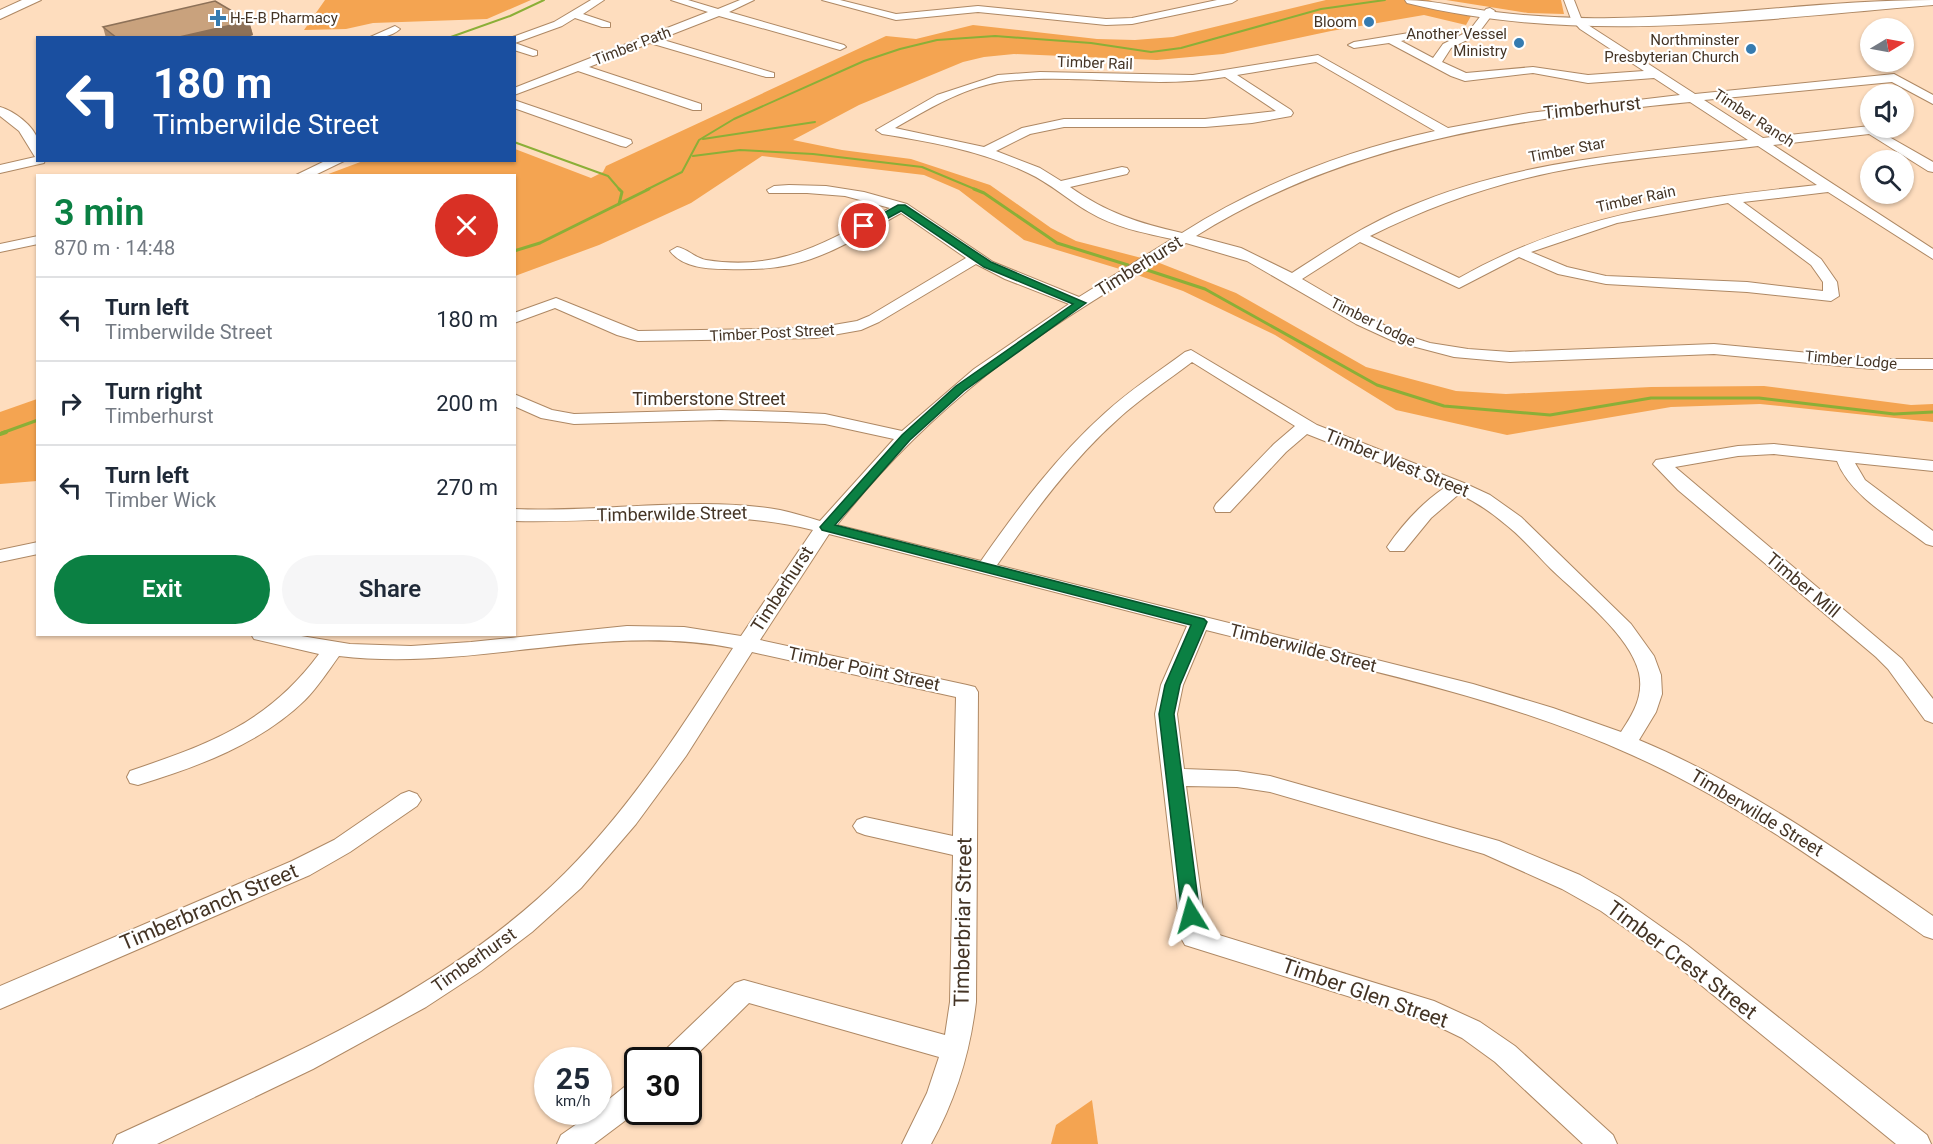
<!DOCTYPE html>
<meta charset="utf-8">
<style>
body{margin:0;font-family:Roboto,sans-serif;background:#f6f6f7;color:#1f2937;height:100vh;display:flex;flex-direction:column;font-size:22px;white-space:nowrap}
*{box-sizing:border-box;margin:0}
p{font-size:20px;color:#747a83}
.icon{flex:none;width:33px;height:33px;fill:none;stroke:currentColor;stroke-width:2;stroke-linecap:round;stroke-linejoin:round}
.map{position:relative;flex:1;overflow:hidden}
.drawer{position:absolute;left:36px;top:174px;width:480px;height:462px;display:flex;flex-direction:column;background:#fff;border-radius:0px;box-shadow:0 2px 4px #0004}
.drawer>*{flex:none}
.banner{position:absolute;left:36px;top:36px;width:480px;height:126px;border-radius:0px;box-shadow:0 2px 4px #0004;background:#1a4fa0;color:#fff;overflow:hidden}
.needle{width:39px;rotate:80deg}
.tools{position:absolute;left:1860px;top:18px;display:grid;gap:12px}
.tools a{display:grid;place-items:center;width:54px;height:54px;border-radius:50%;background:#fff;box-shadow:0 2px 4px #0004;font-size:30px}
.speed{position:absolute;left:534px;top:1047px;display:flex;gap:12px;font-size:30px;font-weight:700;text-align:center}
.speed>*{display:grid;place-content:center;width:78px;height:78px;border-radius:50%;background:#fff;box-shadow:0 2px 4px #0004;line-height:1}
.speed small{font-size:15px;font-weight:400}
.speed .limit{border:3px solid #111;border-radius:9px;background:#fff;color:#111}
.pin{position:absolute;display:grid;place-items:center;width:51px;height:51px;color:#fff;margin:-26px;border:3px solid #fff;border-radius:50%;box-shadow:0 2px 6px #0007}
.me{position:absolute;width:66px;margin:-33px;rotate:352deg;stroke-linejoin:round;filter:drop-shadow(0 0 4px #0008)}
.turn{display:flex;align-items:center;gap:21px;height:126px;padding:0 18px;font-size:27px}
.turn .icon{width:78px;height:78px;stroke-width:2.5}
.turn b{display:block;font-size:42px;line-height:51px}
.round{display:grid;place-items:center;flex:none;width:63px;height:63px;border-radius:32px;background:#f6f6f7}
.overview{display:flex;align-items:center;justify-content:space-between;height:102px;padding:0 18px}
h1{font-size:36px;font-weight:600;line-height:45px;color:#0b8043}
.primary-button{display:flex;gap:12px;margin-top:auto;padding:12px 18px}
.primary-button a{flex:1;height:69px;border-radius:36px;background:#0b8043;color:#fff;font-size:24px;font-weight:600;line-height:69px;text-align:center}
.primary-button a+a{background:#f6f6f7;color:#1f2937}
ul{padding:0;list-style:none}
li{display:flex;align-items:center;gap:18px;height:84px;padding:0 18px;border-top:2px solid #e0e1e3}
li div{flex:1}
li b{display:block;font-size:22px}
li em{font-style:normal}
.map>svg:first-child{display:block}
</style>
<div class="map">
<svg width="1933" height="1144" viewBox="0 0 1933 1144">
<rect width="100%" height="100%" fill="#feddbe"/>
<g fill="#f4a451">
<path d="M325,0H531L487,19L373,23L346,29L304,30Z"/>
<path d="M1326,0H1432L1417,4L1471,16L1466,25L1424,15L1331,31L1223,54L1157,60L1014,54L984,57L963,62L859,105L793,140L842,150L911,159L990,185L1051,228L1076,241L1157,262L1236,293L1366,367L1456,391L1506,394L1651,387L1764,386L1911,405L1933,404V422L1760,404L1671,407L1507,435L1396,410L1275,335L1183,291L1123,270L1024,240L959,190L924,175L762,156L691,203L599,245L515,276L514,176H323L363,161L514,160L515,149L591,178L603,172L606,166L886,36L916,39L973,25L1097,39L1135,40L1173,37Z"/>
<path d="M1446,0H1561L1564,14L1528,13Z"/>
<path d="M37,399V481L0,484V412Z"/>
<path d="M1092,1100L1098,1144H1051L1056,1125Z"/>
</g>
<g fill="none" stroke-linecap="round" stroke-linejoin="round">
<g stroke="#8baf37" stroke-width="2">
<path d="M448,38L510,16L544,0"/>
<path d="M703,139L815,122"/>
<path d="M514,142L608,176L620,190"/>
<path d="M693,156L740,150L813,154L922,167L977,190"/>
<path d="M646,190L682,172L699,140L734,119L864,61L900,49L937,40L995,36L1091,43L1151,52L1181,48L1321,9L1385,0"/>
</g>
<g stroke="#8baf37" stroke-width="3">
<path d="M974,189L984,193L1057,243L1128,265"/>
<path d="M619,204L622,192L619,189"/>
<path d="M514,251L540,243L649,189"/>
<path d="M1147,270L1205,289L1377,385L1444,406L1550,415L1651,398H1759L1894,414L1933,412"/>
<path d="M2,433L38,420"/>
</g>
<path stroke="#8baf37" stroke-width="4" d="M0,434L6,432"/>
<g stroke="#ae8864" stroke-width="2">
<g id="minor">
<path d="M591,0H604L583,14L610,23V27H602L575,18L562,26L515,43L537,51V55L533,56L514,50V38H510L554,22Z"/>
<path d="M671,0H688L718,9L740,0H754L729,12L844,45L846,47L840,50L719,16L660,39L774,73V77H766L650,43L589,67L701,104V110H693L578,71L514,95V88L708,12Z"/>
<path d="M822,0H840L896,14L978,6L1106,19L1132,18L1217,0H1237L1232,3L1132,24L1106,25L978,12L896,20Z"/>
<path d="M1564,0H1574L1581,18L1588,25L1695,94L1894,74L1933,95V104L1892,82L1704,100L1763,138L1870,126L1933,162V172L1928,171L1869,134L1773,145L1933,249V259L1828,192L1743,202L1821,259L1837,282L1839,296L1831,301L1747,292L1606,284L1558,274L1519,257L1459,288L1360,242L1302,279L1367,317L1405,335L1430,343L1468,349L1510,352L1714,344L1872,359H1933V369H1872L1714,354L1510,362L1454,357L1393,341L1356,324L1247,261L1186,243C1118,286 1048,326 985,376C930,420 880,470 837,525L981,561C1018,508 1057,456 1105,413C1130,390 1158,372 1185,352L1191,350L1317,425L1464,483L1490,495L1521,517L1631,624L1654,656L1661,675L1662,694L1656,712L1639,740C1745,784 1839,851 1933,916V939L1924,936C1831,870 1737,802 1632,755C1499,695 1347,666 1206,630L1183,685L1177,714L1184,769L1237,771L1270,776L1499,841L1580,875L1619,897L1687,945L1927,1135L1931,1144H1896L1669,959L1601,911L1562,889L1484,854L1270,792L1237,787L1186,786L1206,931L1434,1001L1480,1022L1515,1046L1613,1135L1617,1144H1583L1495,1062L1462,1038L1427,1021L1185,945L1181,938L1155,714L1161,685L1187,626L829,534L760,640L967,685L975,687L978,692L976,1002C970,1053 956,1099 931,1144H902L927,1093L939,1057L749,1003L688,1063V1060H659L663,1052L735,983L744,980L945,1035L950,1002L953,855L865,835L857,832L853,826L857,820L865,817L953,836L956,697L752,652L686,756L636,824L581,888L532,932L481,971L426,1007L313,1069L157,1144H113L117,1135C272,1063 442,996 565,873C632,806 682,727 733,648C601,622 472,672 339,656C328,671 318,687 305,700C260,744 197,767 138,785L130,783L127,777L130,771C209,744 267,724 319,654L254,639L251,634H289L350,644L411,646L471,642L627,626L684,627L741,636L813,530C715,505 614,524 514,521V509C600,513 698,495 780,510C794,513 807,517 820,521L894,439L825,424L787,422L720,420L574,424L541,418L514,406V394L552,410L574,414L720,410L787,412L825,414L902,431L974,369L1069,304L1005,279L976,264L879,322L861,330L816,338L638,341L617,335L555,308L514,323V313L556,298L638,331L816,328L857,321L869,316L966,258L901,213C872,229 843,248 811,259C783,269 754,270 725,269C706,269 682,267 670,251L677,247C688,249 695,258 706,260C781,272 828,241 890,208L845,196L807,193H769L767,190L774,186L789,185L826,186L864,192L907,204L993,262L1079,297L1172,239C1143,233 1114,227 1089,212C1068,200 1050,183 1028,173C982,151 932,142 882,134L876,130L937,95L998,75L1040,72L1193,75L1318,55L1448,128L1529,113L1680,95L1654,78L1588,83L1533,73L1465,81L1451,76L1389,43L1354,48L1348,45L1354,42L1415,32L1421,35L1419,37L1401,41L1433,58L1443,44L1469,31L1486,9L1490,8L1495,11L1477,35L1451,48L1442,62L1466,73L1533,67L1588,75L1644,71L1580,29L1571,19ZM1316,62L1435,131C1344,151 1260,184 1182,233C1138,223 1107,213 1070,187L1127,174L1129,171L1127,168L1122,167L1061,181L1040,168L996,151L1030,134L1064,127H1205L1252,123L1291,116L1293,113L1291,110L1237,75ZM1225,77L1276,111L1205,119H1064L1022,128L984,147L895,128C927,110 962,88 1000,82C1074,72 1150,90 1225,77ZM1690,102L1748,140C1633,153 1514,161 1406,208C1365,225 1329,249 1292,273L1241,248L1196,236C1348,141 1515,119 1690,102ZM1758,146L1817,185C1688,199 1574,213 1459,278L1370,236C1438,202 1511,178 1586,166C1643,157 1701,153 1758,146ZM1728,203L1811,265L1823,282V291L1747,282L1606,276L1567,267L1531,252L1617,223ZM1192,362L1295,426L1274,444L1216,504L1214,508L1216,512H1230L1286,452L1307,434L1444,488C1422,503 1402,525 1387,547L1390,551H1404L1431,518L1459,494C1476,502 1491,512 1505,524C1522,537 1536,554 1551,569C1579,596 1630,635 1639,673C1644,696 1633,714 1621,732L1553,708L1473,684L997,565C1033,513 1071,461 1118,419C1141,398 1167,381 1192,362Z"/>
<path d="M395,26L400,29C391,37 380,38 368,38Z"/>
<path d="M514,100L631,140L632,143L626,147L621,146L514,108Z"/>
<path d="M0,107C14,111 33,125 38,140C39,146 38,154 38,160H45L44,163L0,173V165L35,157L19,131L0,116Z"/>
<path d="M327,160H346L313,176H294Z"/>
<path d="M38,236V244L0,252V244Z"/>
<path d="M1774,444L1933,461V471L1855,463L1865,480L1933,531V546L1926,544C1896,521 1850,496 1837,461L1774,454L1738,456L1675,467L1902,659L1933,699V723L1925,720L1888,669L1876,657L1678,490L1653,464L1656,460L1662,459L1738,446Z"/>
<path d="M38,542V554L0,562V550Z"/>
<path d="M409,791L417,794L421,800L417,806L350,852L310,875L0,1009V986L292,861L334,840L401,794Z"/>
<path d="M638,1081V1111L594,1144H557L561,1135L594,1112H598V1108L628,1084Z"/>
</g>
</g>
<g stroke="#ae8864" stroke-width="2">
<g id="major">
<path d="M22,0H41L0,19V10Z"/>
<path d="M1405,0C1436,0 1465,9 1495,12C1535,17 1574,19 1614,18C1720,17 1826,0 1933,0V5C1758,19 1580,46 1407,3Z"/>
</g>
</g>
<use href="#minor" fill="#fff" fill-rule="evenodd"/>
<use href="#major" fill="#fff" fill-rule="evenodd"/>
</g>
<path fill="#ad8b6c" d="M249,21L253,35L244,38H106L103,27Z"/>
<path fill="#8d7158" d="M249,21L253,35L244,38H175Z"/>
<path fill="#c9a27d" stroke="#8d7158" stroke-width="1.5" d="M215,1L249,21L175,38H117L103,27Z"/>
<path fill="#0b8043" stroke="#07532c" stroke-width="1.5" d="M898,205H905L991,262L1086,303L964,391L910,440L835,525L1204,619L1207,622L1180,685L1174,714L1200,915L1197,920L1191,922L1185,920L1182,915L1159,714L1165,685L1191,625L822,530L820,527L902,435L956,386L1073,304L984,267L901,211L868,229L860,226Z"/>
<g fill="#357bb0" stroke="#fff" stroke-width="2">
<path d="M215 9h6v6h6v6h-6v6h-6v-6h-6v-6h6z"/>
<circle cx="1369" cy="22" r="6"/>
<circle cx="1519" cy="43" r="6"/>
<circle cx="1751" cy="49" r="6"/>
</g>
<g text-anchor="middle" stroke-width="4.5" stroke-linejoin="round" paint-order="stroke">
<g font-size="15" fill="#443425" stroke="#fff" text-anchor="end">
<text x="230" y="23" text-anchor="start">H-E-B Pharmacy</text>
<text x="1357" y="27">Bloom</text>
<text x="1507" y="39">Another Vessel<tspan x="1507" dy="17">Ministry</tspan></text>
<text x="1739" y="45">Northminster<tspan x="1739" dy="17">Presbyterian Church</tspan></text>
</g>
<g font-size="15" fill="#443425" stroke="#fff">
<text transform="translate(632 46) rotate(-21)" y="5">Timber Path</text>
<text transform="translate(1095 63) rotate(2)" y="5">Timber Rail</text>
<text transform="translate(1754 118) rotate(33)" y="5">Timber Ranch</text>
<text transform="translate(1567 150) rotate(-11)" y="5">Timber Star</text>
<text transform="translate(1636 199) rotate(-12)" y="5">Timber Rain</text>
<text transform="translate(1373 322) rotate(26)" y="5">Timber Lodge</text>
<text transform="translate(772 333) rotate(-3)" y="5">Timber Post Street</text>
<text transform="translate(1851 360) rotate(5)" y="5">Timber Lodge</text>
</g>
<g font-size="18" fill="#443425" stroke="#fff">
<text transform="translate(1592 108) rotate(-6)" y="6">Timberhurst</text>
<text transform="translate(1139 266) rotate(-32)" y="6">Timberhurst</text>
<text x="709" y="405">Timberstone Street</text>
<text transform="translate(1397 463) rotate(22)" y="6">Timber West Street</text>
<text transform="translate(672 514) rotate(-1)" y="6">Timberwilde Street</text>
<text transform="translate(1803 585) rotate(40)" y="6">Timber Mill</text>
<text transform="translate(782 589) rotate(-57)" y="6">Timberhurst</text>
<text transform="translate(1303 648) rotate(14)" y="6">Timberwilde Street</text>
<text transform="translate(864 669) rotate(12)" y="6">Timber Point Street</text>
<text transform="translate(1757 813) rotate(31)" y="6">Timberwilde Street</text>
<text transform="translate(474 960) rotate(-35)" y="6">Timberhurst</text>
</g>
<g font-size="21" fill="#443425" stroke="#fff">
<text transform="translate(209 907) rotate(-23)" y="7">Timberbranch Street</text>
<text transform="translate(963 922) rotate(-89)" y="7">Timberbriar Street</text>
<text transform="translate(1682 960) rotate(37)" y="7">Timber Crest Street</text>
<text transform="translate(1365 993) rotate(19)" y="7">Timber Glen Street</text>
</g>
</g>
</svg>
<div class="tools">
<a><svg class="needle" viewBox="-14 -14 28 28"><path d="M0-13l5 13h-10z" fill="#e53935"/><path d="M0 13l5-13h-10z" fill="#747a83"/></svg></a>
<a><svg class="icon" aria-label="sound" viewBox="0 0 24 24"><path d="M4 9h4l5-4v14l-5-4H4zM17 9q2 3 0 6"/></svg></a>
<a><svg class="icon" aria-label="search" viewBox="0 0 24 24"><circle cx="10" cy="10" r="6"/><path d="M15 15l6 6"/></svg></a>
</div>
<div class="speed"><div>25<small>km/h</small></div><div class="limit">30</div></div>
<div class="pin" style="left:864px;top:226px;background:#d93025"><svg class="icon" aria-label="arrive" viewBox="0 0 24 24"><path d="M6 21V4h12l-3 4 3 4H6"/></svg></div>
<svg class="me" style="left:1191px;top:915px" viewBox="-20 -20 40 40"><path d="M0-17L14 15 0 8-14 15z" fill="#0b8043" stroke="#fff" stroke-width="4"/></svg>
<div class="banner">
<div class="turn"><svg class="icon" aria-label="left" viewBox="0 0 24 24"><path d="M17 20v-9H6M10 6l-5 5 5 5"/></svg><div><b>180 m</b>Timberwilde Street</div></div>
</div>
<section class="drawer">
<div class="overview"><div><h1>3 min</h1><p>870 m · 14:48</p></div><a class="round" style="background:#d93025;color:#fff"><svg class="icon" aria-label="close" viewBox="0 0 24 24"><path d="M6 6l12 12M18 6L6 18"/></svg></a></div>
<ul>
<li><svg class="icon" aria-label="left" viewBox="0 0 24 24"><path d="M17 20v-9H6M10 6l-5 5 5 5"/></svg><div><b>Turn left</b><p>Timberwilde Street</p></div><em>180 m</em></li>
<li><svg class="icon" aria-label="right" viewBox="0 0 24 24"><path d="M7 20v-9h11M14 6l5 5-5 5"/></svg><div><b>Turn right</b><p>Timberhurst</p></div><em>200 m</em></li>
<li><svg class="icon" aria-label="left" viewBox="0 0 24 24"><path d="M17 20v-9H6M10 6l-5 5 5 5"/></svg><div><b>Turn left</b><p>Timber Wick</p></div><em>270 m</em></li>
</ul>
<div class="primary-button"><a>Exit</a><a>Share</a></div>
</section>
</div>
